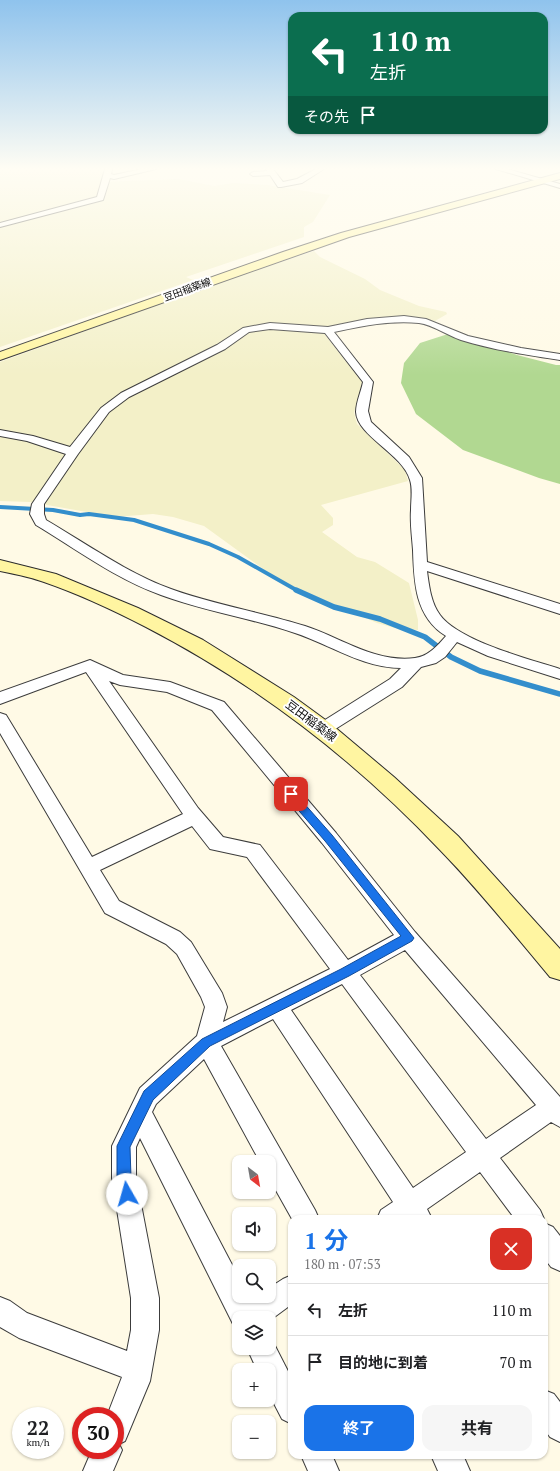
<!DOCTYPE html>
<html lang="ja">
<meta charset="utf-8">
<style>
body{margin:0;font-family:"PT Serif","Noto Sans JP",serif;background:#f6f6f6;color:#202124;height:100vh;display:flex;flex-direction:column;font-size:15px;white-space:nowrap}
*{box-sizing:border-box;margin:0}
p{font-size:13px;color:#757577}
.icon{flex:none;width:22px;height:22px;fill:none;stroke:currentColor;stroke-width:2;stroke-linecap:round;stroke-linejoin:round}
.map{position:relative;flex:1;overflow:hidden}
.drawer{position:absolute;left:288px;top:1215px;width:260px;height:244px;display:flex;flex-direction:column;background:#fff;border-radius:12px;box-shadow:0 1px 3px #0004}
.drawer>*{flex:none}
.guide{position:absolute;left:288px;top:12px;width:260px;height:122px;border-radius:12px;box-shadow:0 1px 3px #0004;background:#0b6e4f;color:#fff;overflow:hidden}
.needle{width:26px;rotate:149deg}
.tools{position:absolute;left:232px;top:1155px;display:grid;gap:8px}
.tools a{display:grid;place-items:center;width:44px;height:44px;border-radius:8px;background:#fff;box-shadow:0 1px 3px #0004;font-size:20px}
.speed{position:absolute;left:12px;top:1407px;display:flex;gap:8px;font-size:20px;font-weight:700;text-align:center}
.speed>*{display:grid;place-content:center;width:52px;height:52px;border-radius:50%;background:#fff;box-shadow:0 1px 3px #0004;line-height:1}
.speed small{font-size:10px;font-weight:400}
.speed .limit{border:6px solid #d22;background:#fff;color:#111}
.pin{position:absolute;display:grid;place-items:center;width:34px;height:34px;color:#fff;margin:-17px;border-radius:8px;box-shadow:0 2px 6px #0006}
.me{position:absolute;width:44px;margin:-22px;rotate:353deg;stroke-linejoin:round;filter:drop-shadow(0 0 3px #0008)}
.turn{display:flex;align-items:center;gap:14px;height:84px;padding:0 16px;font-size:18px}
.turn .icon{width:52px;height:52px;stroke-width:2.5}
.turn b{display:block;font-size:28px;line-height:34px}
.then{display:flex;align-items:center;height:38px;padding:0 16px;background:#0003;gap:8px;font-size:15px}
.round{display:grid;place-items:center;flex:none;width:42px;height:42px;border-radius:12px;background:#f6f6f6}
.headline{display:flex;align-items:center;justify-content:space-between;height:68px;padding:0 16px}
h1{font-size:24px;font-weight:700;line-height:30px;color:#1a73e8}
.action{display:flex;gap:8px;margin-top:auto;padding:8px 16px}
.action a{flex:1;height:46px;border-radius:12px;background:#1a73e8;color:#fff;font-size:16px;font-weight:700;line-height:46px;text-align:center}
.action a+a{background:#f6f6f6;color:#202124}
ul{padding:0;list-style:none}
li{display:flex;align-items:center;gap:12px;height:52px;padding:0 16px;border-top:1px solid #e0e0e0}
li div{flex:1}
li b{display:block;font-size:15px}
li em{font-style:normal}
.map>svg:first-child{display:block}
</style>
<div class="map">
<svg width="560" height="1471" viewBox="0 0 560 1471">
<rect width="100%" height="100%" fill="#fffae6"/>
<g fill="#f3f0c8">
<path d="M0,169H98L103,171L101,182L179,179L214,186L233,183L267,185L330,195L313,222L304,227V237L186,277L193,280L0,347Z"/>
<path d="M314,251L320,257L365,279L380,290L419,306L446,312L447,314L435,321L404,317H384L363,319L333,326L325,335L362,382L358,403L354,412L357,424L405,470L408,481L321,505L333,518V525L322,532L357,557L375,562L409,583L418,620V630L395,628L377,623L280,581L204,526L173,517L153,514L115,517L30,502L0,501V362L221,282Z"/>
</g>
<path fill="#b1d891" d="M448,334L460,336L517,355L556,365H560V484L539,478L463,450L416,414L401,383L404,363L420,343Z"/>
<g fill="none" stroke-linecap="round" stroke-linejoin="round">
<path stroke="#338ecc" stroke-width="4" d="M0,507L53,510L80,515L89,514L134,520L209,544L238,557L298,591"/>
<path stroke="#338ecc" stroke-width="5.5" d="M296,590L334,607L380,619L425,637L451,657L480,671L560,694"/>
<g stroke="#3c3c3c" stroke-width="2">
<g id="minor">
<path d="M105,169H112L111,174L114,175L142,169H156L114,179L110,178L103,200L0,227V223L97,197Z"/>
<path d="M266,169H273L283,182L297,179L316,169H324L302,183L281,187H278L270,175L253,176L250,174L253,172L267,171Z"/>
<path d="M496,169H507L560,184V188Z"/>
<path d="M404,316L426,319L468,336L521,348L560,354V360C527,355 493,350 461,340C447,335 433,325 419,323C391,320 362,326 334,332L373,382L368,411L371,422L409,457L422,478L427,562L560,604V614L427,571C429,586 431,603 440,615C459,641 529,659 560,669V679L488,656L457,642L445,657L436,663L421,667L402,687L329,733L323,735L317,733L315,729L317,725L390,679L401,668C363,668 331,645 295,633C251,618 204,611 161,595C116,579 76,549 36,525L30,514L32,504L66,454L27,441L0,436V430L33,436L70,447L101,408L121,393L217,345L243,328L270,323L328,327L367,319ZM270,329L325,333L363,382C361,392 356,402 356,412C357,436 403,454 410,480C413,489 411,500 411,510C410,523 412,536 413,550C414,582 415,617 446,636C437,646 429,656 415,658C375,663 342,638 305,626C261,612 215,605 171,589C127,573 87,544 46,520L44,514V504L78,454L109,412L129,397L225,349L249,332Z"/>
<path d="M90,660L123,675L170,682L224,702L336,833L415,932L560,1097V1127L551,1122L500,1158L540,1210L544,1219H515L480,1172L427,1209L432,1219H377L381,1210L393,1202L273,1019L221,1046L315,1210L319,1219H292L269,1178V1162H260L204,1059L156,1104L152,1112L239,1278V1296H248L251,1301L258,1296H269V1288L283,1279L292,1275V1304L269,1321V1318H239V1329L235,1328L140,1138L136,1147V1178L159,1298V1330L150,1381L125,1441L119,1444L122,1450L113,1471H83L92,1450H115V1416H107L122,1377L19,1338L0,1327V1297L10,1301L27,1313L127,1351L131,1330V1298L112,1178V1146L140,1088L197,1036L205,1007L201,997L177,954L166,944L105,913L0,733V713L6,715L92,857L183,814L86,672L0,704V692ZM109,681L120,685L167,692L212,710L322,843L394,935L348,960L260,845L223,837L198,808ZM192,826L210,849L247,857L330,969L223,1022L227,1007L222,993L191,942L180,932L119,901L100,870ZM405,950L536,1105L486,1139L360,975ZM342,984L466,1152L413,1188L291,1010Z"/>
<path d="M544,1223L553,1227L560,1236V1271L551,1267L544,1258Z"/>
<path d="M269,1337L271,1338L292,1379V1424L282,1419L269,1394V1370H257L247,1348H269Z"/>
<path d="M544,1390L554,1394L560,1402V1442L550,1437L544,1429Z"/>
<path d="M301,1455H332L339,1471H308Z"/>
<path d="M431,1455H463L470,1471H438Z"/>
</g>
</g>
<g stroke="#2b2b2b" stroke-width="2">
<g id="secondary">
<path d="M560,173V179L349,237L0,360V352L283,252L341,233Z"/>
<path d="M0,560L56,574L138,608L203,640L294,697L331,724L394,777L458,836L560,949V980L550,977C514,934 479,890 440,850C355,760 256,684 146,627C113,610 79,594 44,582C30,577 15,574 0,571Z"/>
</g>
</g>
<use href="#minor" fill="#fff" fill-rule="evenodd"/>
<use href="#secondary" fill="#fff5a1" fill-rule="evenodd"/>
</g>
<linearGradient id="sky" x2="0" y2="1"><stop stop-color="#8fc3ed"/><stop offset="0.45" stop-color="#fffdf4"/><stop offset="1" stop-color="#fffdf4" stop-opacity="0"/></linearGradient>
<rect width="560" height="375" fill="url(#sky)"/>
<path fill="#1a73e8" stroke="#114b97" d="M291,790L294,792L332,835L414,938L412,941L349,976L210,1046L153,1100L130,1147L131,1178L133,1194L131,1198L127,1200L122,1198L117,1178V1146L144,1091L202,1039L341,969L401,936L325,841L287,797L286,794L287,792Z"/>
<g text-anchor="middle" stroke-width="4" stroke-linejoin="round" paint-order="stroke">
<g font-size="10" fill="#090909" stroke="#fff">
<text transform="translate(187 289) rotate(-20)" y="4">豆田稲築線</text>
</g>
<g font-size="12" fill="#090909" stroke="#fff">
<text transform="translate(311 721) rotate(37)" y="4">豆田稲築線</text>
</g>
</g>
</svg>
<div class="tools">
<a><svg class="needle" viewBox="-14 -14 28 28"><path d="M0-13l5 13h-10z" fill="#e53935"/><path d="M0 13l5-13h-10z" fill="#757577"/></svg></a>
<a><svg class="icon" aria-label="sound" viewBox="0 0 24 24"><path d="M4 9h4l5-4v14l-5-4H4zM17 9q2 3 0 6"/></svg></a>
<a><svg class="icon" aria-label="search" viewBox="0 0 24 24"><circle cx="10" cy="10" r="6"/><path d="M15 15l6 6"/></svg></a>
<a><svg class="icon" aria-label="layers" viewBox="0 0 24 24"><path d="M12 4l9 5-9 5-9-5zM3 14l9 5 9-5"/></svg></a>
<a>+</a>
<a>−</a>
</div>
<div class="speed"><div>22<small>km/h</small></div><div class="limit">30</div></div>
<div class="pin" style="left:291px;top:794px;background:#d93025"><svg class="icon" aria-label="arrive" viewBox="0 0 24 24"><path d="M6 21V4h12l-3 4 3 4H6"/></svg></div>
<svg class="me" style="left:127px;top:1194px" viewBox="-20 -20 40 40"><circle r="19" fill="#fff"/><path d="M0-13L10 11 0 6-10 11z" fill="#1a73e8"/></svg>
<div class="guide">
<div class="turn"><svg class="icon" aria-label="left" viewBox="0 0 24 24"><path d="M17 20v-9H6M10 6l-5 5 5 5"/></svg><div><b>110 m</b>左折</div></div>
<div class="then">その先<svg class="icon" aria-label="arrive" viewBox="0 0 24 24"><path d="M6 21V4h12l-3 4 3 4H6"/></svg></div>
</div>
<section class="drawer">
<div class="headline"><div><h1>1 分</h1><p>180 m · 07:53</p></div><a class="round" style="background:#d93025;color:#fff"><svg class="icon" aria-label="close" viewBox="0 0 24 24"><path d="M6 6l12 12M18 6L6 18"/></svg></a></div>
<ul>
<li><svg class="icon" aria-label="left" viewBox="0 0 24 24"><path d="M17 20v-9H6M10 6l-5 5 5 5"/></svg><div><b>左折</b></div><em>110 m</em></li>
<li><svg class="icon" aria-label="arrive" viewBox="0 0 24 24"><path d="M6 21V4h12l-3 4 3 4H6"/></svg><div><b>目的地に到着</b></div><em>70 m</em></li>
</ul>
<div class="action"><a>終了</a><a>共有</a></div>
</section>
</div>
